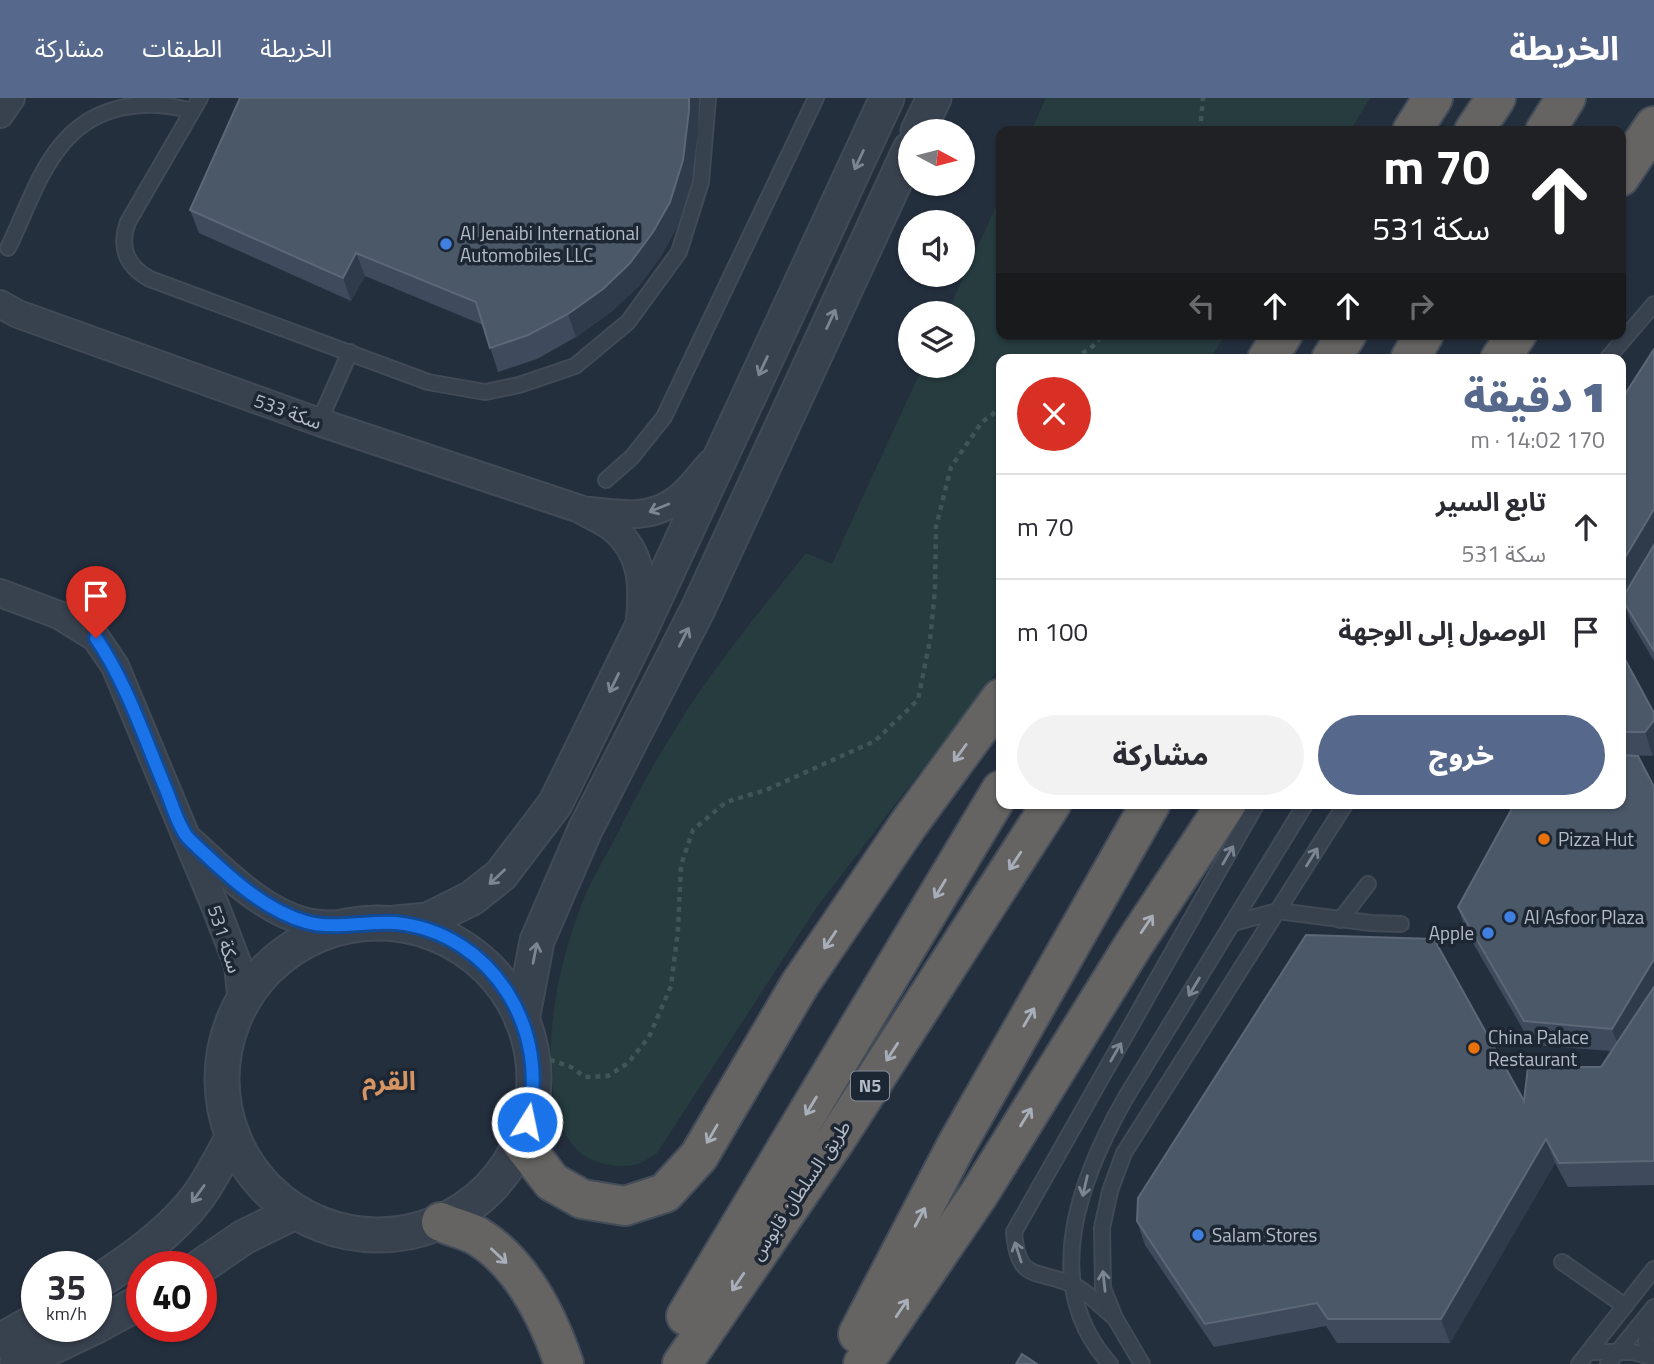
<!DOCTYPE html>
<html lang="ar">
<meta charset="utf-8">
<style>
body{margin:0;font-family:"Titillium Web","Noto Sans Arabic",sans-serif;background:#f2f2f3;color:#2b2b33;direction:rtl;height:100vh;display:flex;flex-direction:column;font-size:26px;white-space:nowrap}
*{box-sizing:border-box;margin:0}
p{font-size:23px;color:#7c7c81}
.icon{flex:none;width:38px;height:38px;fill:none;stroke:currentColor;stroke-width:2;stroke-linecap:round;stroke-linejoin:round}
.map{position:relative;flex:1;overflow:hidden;direction:ltr}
.sheet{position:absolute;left:996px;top:256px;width:630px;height:455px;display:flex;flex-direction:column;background:#fff;border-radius:14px;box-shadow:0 2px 5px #0004;direction:rtl}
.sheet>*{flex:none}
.top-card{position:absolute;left:996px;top:28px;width:630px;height:214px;border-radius:14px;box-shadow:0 2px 5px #0004;direction:rtl;background:#202124;color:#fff;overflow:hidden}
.needle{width:46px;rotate:97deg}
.controls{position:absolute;left:898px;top:21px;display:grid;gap:14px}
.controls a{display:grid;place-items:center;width:77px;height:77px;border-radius:50%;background:#fff;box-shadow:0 2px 5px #0004;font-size:35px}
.speed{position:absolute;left:21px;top:1153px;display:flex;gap:14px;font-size:35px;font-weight:700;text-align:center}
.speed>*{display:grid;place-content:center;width:91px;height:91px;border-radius:50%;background:#fff;box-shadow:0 2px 5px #0004;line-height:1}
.speed small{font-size:18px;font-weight:400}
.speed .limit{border:10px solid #d22;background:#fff;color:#111}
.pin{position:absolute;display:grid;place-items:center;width:60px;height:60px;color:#fff;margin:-72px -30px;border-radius:50% 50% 50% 0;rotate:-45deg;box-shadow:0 0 7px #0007}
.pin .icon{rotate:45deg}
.me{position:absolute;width:77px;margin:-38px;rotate:10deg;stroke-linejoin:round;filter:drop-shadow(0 0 5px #0008)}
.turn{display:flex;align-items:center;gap:24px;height:147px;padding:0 21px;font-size:32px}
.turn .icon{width:91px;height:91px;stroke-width:2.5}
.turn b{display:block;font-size:49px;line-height:60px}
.lanes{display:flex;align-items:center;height:66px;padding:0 21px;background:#0003;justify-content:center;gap:35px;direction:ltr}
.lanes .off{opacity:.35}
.round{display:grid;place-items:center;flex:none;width:74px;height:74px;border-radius:37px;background:#f2f2f3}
.summary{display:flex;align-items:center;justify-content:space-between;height:119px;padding:0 21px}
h1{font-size:42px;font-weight:800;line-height:52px;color:#56698c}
.action{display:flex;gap:14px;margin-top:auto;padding:14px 21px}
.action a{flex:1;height:80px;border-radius:42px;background:#56698c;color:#fff;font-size:28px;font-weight:800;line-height:80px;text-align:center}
.action a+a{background:#f2f2f3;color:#2b2b33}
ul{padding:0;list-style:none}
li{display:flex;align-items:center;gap:21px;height:105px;padding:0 21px;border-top:2px solid #e1e1e2}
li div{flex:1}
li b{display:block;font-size:26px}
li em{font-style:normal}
header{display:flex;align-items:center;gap:42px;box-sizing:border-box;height:98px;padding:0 35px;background:#56698c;color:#fff}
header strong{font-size:33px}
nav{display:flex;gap:38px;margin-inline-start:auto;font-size:24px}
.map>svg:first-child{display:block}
</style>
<header>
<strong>الخريطة</strong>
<nav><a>الخريطة</a><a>الطبقات</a><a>مشاركة</a></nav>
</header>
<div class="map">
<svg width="1654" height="1266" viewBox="0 0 1654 1266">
<rect width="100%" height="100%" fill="#242f3e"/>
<g fill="#263c3f">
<path d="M1046,0H1370L1350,33H1031Z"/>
<path d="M1001,98V236H1226L1210,261H1001V568L817,809L657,1055C651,1059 644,1064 638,1066C619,1071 592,1066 578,1053C556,1030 553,1000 551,969C549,917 561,862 579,813C588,787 604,761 617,737C635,700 654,664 676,630C714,568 761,512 806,455L832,466L923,268H962V215H947Z"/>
</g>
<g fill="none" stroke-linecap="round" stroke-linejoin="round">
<g stroke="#414a57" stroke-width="18">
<g id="service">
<path d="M200,0L128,124C119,149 126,168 150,181L428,284L485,294L519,287L575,268L628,224L679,154L701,84L708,0"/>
<path d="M8,150C25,116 38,74 63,45C96,6 146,0 192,13"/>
<path d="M1607,261L1654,206"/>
<path d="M319,324L350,254"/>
<path d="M606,382L632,359L664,319L816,0"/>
<path d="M1340,822L1368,786"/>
<path d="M1233,825L1278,813L1371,825L1401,826"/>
<path d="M1562,1164L1625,1208"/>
<path d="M1649,1216L1646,1244L1654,1263"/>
<path d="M1114,1219C1101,1209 1086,1192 1071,1186C1034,1171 1018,1183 1014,1134L1257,705"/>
<path d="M1589,1254H1633L1651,1259L1654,1256"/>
<path d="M1110,1266C1038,1187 1080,1080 1126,999L1306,705"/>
<path d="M1142,1266L1115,1220L1103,1190L1102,1130L1110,1093L1124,1055L1346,705"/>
<path d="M1579,1266L1654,1171"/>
<path d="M1608,1266L1654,1209"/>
</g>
</g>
<g stroke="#414a57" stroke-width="30">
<g id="minor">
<path d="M0,16L11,0"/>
<path d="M0,206L18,216L319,324L580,411C591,418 605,423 614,431C643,455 643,488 640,522"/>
<path d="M590,413C620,416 650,422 676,402C689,393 700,377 711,365"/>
<path d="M0,495L59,517L96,540L115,568L216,810L238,867L242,905"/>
<path d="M192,744C223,773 264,814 307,824C322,828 341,826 356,826"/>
</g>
</g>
<g stroke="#414a57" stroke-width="37">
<g id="tertiary">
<path d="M918,33L934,0"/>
<path d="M396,825L428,822L472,800L501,777L555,706L639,535L887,0"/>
<circle cx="378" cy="981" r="156"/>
<path d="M522,922L537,843L585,732L698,511L910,51"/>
<path d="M200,1169L244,1139L295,1114"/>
<path d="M96,1185C133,1161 170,1135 197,1100C211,1081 222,1059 233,1038"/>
<path d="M96,1228L142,1203"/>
<path d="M0,1243L37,1222"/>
<path d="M17,1266L96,1228"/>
</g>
</g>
<g stroke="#434c59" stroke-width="42">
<g id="trunk">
<path d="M1412,33L1433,0"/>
<path d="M1474,33L1496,0"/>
<path d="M1545,33L1566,0"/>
<path d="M1620,79L1654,28"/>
<path d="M1267,261L1283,236"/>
<path d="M1331,261L1347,236"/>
<path d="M1410,261L1424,236"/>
<path d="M1500,261L1517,236"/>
<path d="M521,1044L552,1084L582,1101L625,1108L665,1095L699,1058L800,886L908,727L1001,600"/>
<path d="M441,1124C452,1129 466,1132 477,1138C522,1165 548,1219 564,1266"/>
<path d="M686,1218L1001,692"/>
<path d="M858,1236L956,1048L1151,705"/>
<path d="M682,1266L837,1040L1052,705"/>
<path d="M863,1266L979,1096L1134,846L1227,705"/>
</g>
</g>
<g stroke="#3f5557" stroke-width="4.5" stroke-dasharray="5 5" stroke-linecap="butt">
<path d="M1200,33L1203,0"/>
<path d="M1074,261L1093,248L1104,236"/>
<path d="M531,955L571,969L585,979L608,978L628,965L649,939L671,888L678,832L681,767L693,732L726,704L766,692L875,643L918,602L930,542L935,492L936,429L951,369L982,324L1001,310"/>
</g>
<use href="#service" stroke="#38414e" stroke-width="14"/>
<use href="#minor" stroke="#38414e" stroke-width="26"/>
<use href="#tertiary" stroke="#38414e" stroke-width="33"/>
<use href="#trunk" stroke="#656462" stroke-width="38"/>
</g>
<g fill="#3f4b5c">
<path d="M698,35L691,86L678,127L661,158L639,188L611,214L576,239L537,261L498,274L483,227L365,178L351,203L199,135L190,112Z"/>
<path d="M1654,251V563L1631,524L1623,502Z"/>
<path d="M1620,552L1653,658L1626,657L1654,689V1087L1568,1089L1555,1065L1450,1245H1337L1326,1228L1214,1249L1145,1147L1137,1123L1524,1003L1601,969L1611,953L1532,947L1466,833L1458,809L1620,705Z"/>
</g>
<g fill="#2f3b4b">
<path d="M689,0H699L698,35L691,86L678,127L661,158L639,188L611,214L576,239L568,216Z"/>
<path d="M356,155L365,178L351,203L343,180Z"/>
<path d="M1654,411V449L1620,506V468Z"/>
<path d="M1654,622V657L1653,658L1645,634Z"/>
<path d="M1654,861V899L1621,954L1612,931Z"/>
<path d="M1546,1041L1555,1065L1450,1245L1441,1221Z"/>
</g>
<g fill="#4b5868" stroke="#5c6777" stroke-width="2">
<path d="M240,0H689V12L683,62L670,104L653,134L630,165L603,191L568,216L528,237L490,250L476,204L356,155L343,180L190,112Z"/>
<path d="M1654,251V411L1620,468V304Z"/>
<path d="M1654,447V553L1622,501Z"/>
<path d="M1620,552L1654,615V622L1645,634H1620Z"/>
<path d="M1620,657L1638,658L1654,689V861L1612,931L1524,923L1458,809L1515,705H1620Z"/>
<path d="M1306,837L1434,841L1524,1003L1528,969H1601L1654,889V1062L1653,1063L1559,1065L1546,1041L1441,1221H1328L1317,1205L1205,1226L1137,1123L1138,1100Z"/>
<path d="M1022,1256L1037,1266H1016Z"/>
</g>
<defs><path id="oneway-shaft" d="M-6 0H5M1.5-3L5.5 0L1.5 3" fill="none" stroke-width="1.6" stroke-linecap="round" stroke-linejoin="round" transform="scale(1.75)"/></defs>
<g stroke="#7c8592">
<use href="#oneway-shaft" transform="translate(859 62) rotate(115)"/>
<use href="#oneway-shaft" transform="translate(831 221) rotate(-65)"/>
<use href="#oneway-shaft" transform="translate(763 268) rotate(115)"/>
<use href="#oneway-shaft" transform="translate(659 410) rotate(158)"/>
<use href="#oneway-shaft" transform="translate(684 539) rotate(-63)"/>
<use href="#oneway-shaft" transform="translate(614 585) rotate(116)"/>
<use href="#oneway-shaft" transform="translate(1228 757) rotate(-60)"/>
<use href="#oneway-shaft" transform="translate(1312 759) rotate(-58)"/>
<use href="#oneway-shaft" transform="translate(497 779) rotate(137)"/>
<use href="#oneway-shaft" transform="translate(535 855) rotate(-79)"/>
<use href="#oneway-shaft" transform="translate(1194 889) rotate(121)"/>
<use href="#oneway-shaft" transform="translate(1116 954) rotate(-60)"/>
<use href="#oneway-shaft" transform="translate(1085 1088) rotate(103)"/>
<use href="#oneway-shaft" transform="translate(198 1096) rotate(126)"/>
<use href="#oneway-shaft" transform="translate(1018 1154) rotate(-108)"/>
<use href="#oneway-shaft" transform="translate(1104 1183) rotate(-96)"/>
</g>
<g stroke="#a8afba">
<use href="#oneway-shaft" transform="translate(960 655) rotate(126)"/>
<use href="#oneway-shaft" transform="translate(1015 763) rotate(123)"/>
<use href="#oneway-shaft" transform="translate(940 791) rotate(121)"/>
<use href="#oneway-shaft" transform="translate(1147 826) rotate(-56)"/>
<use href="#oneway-shaft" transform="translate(830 842) rotate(124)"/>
<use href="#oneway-shaft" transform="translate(1029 919) rotate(-60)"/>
<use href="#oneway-shaft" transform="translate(892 954) rotate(123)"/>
<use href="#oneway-shaft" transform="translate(811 1008) rotate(121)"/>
<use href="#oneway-shaft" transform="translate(1026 1019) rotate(-58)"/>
<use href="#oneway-shaft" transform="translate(712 1036) rotate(120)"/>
<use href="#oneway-shaft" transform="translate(920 1119) rotate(-62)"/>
<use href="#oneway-shaft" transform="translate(499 1158) rotate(43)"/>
<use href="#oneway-shaft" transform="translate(738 1184) rotate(124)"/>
<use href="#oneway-shaft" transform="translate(902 1210) rotate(-56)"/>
</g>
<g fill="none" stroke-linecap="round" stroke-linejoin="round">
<g stroke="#114b97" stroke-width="18">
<path id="route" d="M96,540C127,586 144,639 165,689C171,703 179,732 190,742C223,773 261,811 306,824C334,832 367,823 396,825C493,835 552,934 527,1024"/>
</g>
<use href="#route" stroke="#1a73e8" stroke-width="12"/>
</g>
<g fill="#3f7fe0" stroke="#1d2633" stroke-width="2.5">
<circle cx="446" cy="146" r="7"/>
<circle cx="1510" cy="819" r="7"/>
<circle cx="1488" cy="835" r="7"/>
<circle cx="1198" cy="1137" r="7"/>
</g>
<g fill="#e8710a" stroke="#1d2633" stroke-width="2.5">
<circle cx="1544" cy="741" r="7"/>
<circle cx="1474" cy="950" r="7"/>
</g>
<g text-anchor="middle" stroke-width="7" stroke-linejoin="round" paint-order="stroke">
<rect fill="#1d2633" stroke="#878f9c" stroke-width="2" x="851" y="973.5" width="38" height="29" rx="5"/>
<g font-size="18" font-weight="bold" fill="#b4bcc9">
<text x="870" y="994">N5</text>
</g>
<g font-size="19" fill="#b4bcc9" stroke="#1d2633" text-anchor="start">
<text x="460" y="142">Al Jenaibi International<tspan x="460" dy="22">Automobiles LLC</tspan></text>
<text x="1558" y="748">Pizza Hut</text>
<text x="1524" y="826">Al Asfoor Plaza</text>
<text x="1474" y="842" text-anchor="end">Apple</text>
<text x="1488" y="946">China Palace<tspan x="1488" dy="22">Restaurant</tspan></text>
<text x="1212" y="1144">Salam Stores</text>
</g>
<g font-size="19" fill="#b4bcc9" stroke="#1d2633">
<text transform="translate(288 313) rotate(20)" y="7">سكة 533</text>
<text transform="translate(225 841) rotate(72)" y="7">سكة 531</text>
<text transform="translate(800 1092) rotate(-56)" y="7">طريق السلطان قابوس</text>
</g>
<g font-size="26" font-weight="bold" fill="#d59563" stroke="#1d2633">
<text x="389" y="992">القرم</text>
</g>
</g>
</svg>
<div class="controls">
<a><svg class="needle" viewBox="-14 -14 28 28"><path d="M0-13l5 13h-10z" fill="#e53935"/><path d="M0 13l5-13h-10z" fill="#7c7c81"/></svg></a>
<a><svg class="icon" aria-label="sound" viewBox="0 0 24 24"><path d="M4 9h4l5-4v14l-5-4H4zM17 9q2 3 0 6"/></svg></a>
<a><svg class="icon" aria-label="layers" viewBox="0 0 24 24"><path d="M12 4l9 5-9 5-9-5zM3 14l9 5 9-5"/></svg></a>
</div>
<div class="speed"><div>35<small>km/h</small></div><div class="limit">40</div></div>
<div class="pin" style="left:96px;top:540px;background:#d93025"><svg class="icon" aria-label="arrive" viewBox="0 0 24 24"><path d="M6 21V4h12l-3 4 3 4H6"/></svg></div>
<svg class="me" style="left:527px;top:1024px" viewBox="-20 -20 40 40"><circle r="17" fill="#1a73e8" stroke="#fff" stroke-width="3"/><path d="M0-11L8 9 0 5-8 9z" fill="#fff"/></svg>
<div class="top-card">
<div class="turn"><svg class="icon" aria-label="ahead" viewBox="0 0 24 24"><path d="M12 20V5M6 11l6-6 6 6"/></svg><div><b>70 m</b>سكة 531</div></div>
<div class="lanes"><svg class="icon off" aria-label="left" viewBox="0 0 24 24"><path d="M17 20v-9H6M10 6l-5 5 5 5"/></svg><svg class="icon" aria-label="ahead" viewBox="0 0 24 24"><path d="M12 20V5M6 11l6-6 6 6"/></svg><svg class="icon" aria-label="ahead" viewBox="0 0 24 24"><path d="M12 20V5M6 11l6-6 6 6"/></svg><svg class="icon off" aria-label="right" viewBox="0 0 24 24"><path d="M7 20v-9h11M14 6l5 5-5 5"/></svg></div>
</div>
<section class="sheet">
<div class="summary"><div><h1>1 دقيقة</h1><p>170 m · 14:02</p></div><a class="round" style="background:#d93025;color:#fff"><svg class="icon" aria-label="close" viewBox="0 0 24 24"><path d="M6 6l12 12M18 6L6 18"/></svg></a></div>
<ul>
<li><svg class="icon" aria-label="ahead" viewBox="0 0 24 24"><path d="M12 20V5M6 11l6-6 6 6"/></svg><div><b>تابع السير</b><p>سكة 531</p></div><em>70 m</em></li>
<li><svg class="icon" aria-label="arrive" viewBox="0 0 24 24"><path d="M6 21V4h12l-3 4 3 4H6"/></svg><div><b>الوصول إلى الوجهة</b></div><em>100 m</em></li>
</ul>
<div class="action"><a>خروج</a><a>مشاركة</a></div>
</section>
</div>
